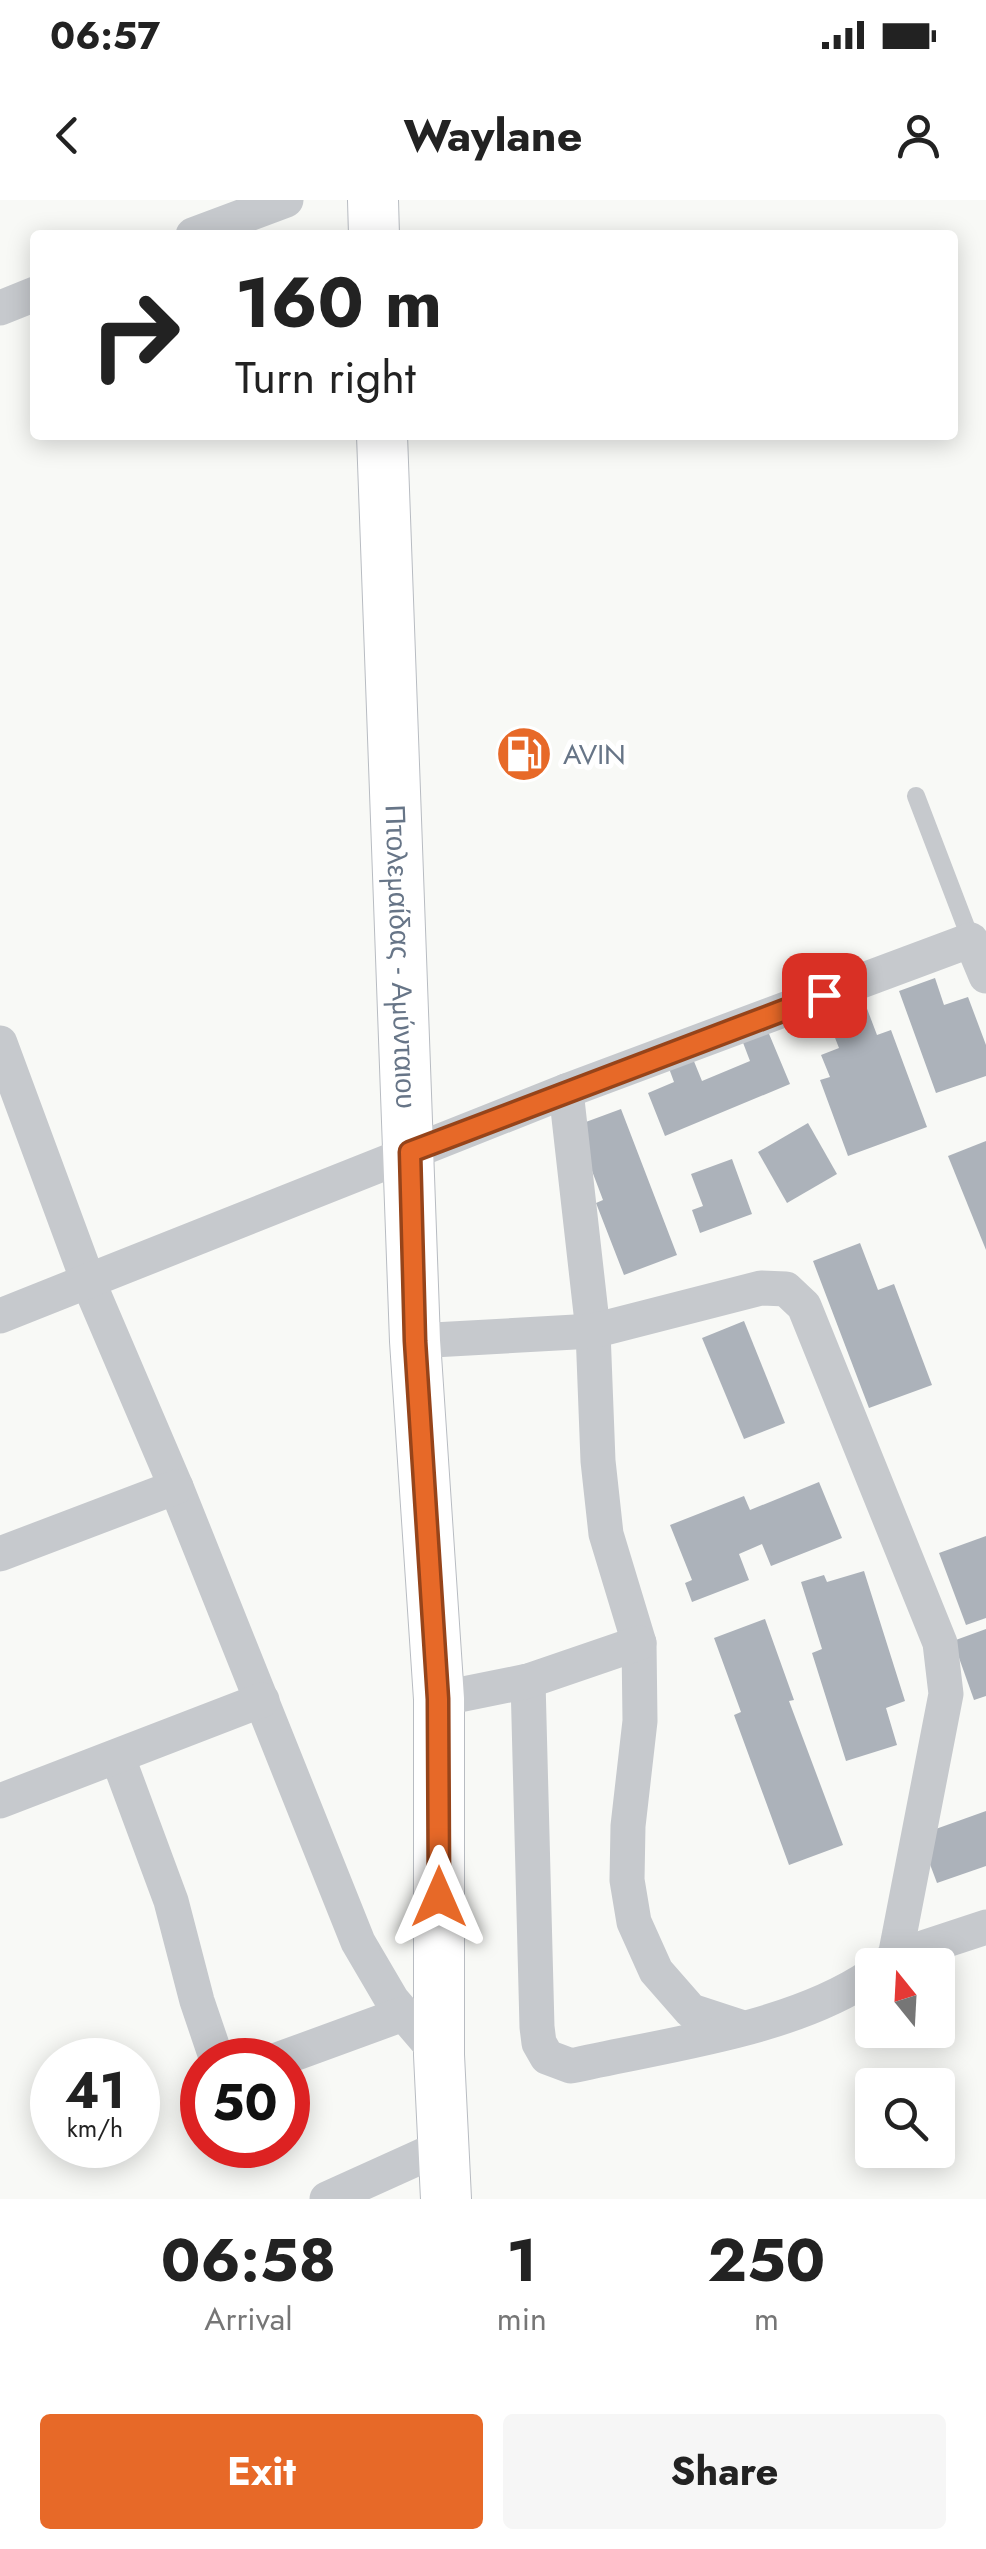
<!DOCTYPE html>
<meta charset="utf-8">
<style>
body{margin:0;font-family:Jost,sans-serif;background:#f6f6f6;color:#222;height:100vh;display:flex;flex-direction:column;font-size:38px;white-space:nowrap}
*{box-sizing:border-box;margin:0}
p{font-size:32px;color:#767676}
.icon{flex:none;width:55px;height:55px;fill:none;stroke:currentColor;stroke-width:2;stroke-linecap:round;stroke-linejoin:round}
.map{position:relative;height:1999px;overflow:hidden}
.drawer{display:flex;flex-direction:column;background:#fff;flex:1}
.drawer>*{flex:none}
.guide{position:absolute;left:30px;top:30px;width:928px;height:210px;border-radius:10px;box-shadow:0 5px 25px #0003;background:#fff;color:#222;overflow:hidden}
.needle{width:65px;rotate:342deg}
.fabs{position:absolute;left:855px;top:1748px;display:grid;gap:20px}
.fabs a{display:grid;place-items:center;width:100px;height:100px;border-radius:10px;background:#fff;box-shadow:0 5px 25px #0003;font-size:50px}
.speed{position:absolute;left:30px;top:1838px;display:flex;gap:20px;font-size:50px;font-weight:700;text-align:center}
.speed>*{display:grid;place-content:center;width:130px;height:130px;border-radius:50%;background:#fff;box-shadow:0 5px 25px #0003;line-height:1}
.speed small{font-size:25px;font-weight:400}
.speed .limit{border:15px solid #d22;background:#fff;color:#111}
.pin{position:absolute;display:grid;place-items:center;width:85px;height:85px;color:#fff;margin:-42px;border-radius:20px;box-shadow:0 5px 15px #0006}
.me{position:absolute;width:110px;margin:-55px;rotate:0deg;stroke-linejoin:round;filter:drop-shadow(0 0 8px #0008)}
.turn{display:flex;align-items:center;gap:35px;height:210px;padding:0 40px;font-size:45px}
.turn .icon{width:130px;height:130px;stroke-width:2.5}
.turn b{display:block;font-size:70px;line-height:85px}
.eta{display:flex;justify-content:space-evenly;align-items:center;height:170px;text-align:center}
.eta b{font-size:60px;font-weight:700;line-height:70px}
.action{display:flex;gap:20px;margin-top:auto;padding:20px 40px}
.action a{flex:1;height:115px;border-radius:10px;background:#e76928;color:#fff;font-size:40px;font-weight:700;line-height:115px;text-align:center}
.action a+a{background:#f6f6f6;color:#222}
.status{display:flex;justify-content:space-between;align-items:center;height:70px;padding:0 50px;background:#fff;direction:ltr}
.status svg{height:28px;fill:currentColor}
header{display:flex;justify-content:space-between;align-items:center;height:130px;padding:0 40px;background:#fff;font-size:45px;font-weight:700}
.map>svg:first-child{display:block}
</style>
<div class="status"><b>06:57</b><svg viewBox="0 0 49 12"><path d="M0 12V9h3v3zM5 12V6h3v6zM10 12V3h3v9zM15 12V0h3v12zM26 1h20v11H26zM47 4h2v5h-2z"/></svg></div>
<header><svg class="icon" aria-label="back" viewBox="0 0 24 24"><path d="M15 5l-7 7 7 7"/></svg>Waylane<svg class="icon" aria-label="person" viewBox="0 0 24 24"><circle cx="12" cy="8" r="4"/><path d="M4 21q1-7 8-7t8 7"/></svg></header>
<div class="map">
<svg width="986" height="1999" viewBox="0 0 986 1999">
<rect width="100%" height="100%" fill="#f8f9f6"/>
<g fill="#acb2ba">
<path d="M935,778L944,805L968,797L986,845V876L936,893L899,791Z"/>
<path d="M866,806L877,835L891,830L927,927L848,956L820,880L830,877L821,855L839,848L828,820Z"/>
<path d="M767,829L790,884L665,936L648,893L674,882L667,863L691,854L702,881L750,861L742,840Z"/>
<path d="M621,909L677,1055L624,1075L596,1003L603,1000L575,926Z"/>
<path d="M808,923L837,974L787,1003L758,952Z"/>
<path d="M986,941V1050L948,956Z"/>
<path d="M732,959L752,1014L700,1033L692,1010L703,1006L691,974Z"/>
<path d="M860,1043L878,1090L894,1084L932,1185L869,1208L813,1061Z"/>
<path d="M744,1121L785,1223L744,1239L702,1138Z"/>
<path d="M819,1282L842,1338L771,1366L762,1344L739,1354L749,1380L692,1402L685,1383L692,1380L670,1325L744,1296L750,1310Z"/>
<path d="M986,1336V1418L966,1425L939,1353Z"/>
<path d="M864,1371L905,1501L886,1508L897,1545L846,1561L812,1453L822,1449L801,1382L824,1375L827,1382Z"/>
<path d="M765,1419L794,1500L789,1501L843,1645L789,1665L734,1515L741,1512L714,1438Z"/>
<path d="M986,1429V1496L974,1500L953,1441Z"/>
<path d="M986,1611V1666L937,1683L919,1635Z"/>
</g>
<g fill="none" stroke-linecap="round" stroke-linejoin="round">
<g stroke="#b8bcc2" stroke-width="52">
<g id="secondary">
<path d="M373,0L374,35"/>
<path id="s1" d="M382,235L415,1141L439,1499V1855L446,1999"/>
</g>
</g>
<path stroke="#c6c9cd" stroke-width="18" d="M916,596L971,740"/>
<g stroke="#c6c9cd" stroke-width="35">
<path d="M193,35L286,0"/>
<path d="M0,108L35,94"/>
<path d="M0,843L88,1081L176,1287L358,1742L392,1800L439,1855"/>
<path d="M566,891L593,1131L598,1261L606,1334L639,1443L640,1521L628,1626L627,1680L634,1722L656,1771L691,1811L743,1828"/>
<path d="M0,1116L566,891L971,740L986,776"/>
<path d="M415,1141L593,1131L761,1088L786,1089L804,1106L940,1443L946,1494L895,1757"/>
<path d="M0,1354L176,1287"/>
<path d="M528,1481L537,1827L539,1843L547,1857L571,1866C668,1844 791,1830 872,1775"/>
<path d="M439,1499L528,1481L639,1443"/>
<path d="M118,1558L171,1701L197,1801L217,1860"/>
<path d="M0,1601L262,1500"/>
<path d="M885,1765L895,1757L986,1727"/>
<path d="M277,1860L403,1814"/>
<path d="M327,1999L442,1947"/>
</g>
<use href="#secondary" stroke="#fff" stroke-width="50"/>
</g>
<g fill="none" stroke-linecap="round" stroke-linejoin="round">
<g stroke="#96441a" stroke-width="25">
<path id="route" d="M439,1697L438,1499L415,1141L410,952L824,795"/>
</g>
<use href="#route" stroke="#e76928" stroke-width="18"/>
</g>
<defs>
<g id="fuel-disc" transform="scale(2.875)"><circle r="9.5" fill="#e76928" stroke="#fff"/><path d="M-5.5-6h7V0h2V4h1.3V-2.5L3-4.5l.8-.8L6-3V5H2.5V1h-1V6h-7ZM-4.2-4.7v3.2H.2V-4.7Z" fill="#fff"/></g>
</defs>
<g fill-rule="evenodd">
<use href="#fuel-disc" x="524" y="554"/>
</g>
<g text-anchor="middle" stroke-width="10" stroke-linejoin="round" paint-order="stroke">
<g font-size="28" fill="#677587" stroke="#fff" text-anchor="start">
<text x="563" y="564">AVIN</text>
</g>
<g font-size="28" fill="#677587" stroke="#fff">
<text dy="10" stroke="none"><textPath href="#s1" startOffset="522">Πτολεμαίδας - Αμύνταιου</textPath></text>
</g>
</g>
</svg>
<div class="fabs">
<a><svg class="needle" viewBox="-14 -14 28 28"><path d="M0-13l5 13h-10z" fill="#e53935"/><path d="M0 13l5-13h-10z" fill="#767676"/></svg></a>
<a><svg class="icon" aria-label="search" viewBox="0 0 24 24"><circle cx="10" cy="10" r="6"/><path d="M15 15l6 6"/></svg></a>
</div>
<div class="speed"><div>41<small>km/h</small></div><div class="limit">50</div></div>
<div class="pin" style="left:824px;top:795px;background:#d93025"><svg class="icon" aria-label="arrive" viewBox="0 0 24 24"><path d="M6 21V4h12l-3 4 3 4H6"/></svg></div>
<svg class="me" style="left:439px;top:1697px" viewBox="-20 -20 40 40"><path d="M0-17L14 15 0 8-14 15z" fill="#e76928" stroke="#fff" stroke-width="4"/></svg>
<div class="guide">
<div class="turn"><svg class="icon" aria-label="right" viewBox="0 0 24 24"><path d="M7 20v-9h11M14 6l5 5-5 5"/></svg><div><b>160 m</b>Turn right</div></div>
</div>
</div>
<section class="drawer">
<div class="eta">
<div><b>06:58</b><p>Arrival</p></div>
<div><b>1</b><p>min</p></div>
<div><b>250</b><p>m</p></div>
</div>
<div class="action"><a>Exit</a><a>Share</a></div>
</section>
